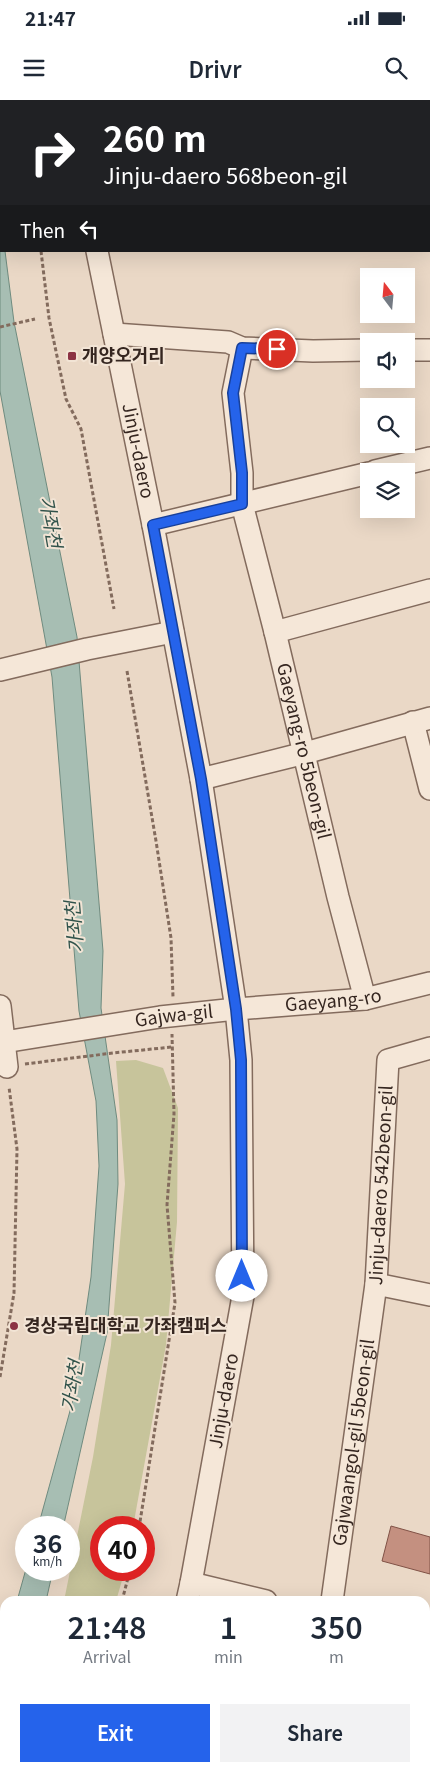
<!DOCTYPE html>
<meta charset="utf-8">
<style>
body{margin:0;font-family:Georgia,"Noto Sans KR",serif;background:#f2f2f3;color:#1f2937;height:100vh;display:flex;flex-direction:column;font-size:19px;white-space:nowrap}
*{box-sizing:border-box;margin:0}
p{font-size:16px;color:#747a83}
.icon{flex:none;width:28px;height:28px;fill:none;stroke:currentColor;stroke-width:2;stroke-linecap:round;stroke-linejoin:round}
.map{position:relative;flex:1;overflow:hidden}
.panel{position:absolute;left:0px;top:1496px;width:430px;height:176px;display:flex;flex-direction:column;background:#fff;border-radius:15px 15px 0 0;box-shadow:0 5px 20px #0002}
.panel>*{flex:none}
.guide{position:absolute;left:0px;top:0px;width:430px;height:152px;box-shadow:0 5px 20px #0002;background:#202124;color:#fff;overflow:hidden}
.needle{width:32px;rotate:344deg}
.controls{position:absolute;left:360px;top:168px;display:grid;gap:10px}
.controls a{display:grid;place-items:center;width:55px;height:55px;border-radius:0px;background:#fff;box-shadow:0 5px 20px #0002;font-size:25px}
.speed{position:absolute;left:15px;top:1416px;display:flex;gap:10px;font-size:25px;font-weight:700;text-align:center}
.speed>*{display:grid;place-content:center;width:65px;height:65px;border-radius:50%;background:#fff;box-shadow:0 5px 20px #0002;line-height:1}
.speed small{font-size:12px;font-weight:400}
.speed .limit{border:8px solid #d22;background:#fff;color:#111}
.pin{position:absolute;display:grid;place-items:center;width:42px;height:42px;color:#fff;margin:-21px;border:2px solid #fff;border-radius:50%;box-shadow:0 1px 5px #0007}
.me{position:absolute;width:55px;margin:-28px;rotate:0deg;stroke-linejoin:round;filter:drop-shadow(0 0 4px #0008)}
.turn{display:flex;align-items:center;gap:18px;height:105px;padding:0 20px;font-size:22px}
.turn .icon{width:65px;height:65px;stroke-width:2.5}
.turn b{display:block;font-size:35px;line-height:42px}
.then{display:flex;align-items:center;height:48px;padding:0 20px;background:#0003;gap:10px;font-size:19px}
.eta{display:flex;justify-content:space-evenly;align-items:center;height:85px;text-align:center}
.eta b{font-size:30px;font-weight:600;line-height:35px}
.button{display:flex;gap:10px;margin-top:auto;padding:10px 20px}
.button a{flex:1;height:58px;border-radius:0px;background:#2563eb;color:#fff;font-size:20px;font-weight:600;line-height:58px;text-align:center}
.button a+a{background:#f2f2f3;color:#1f2937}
.status{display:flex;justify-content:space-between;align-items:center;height:35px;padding:0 25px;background:#fff;direction:ltr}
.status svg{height:14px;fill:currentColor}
header{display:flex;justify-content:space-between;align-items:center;height:65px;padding:0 20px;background:#fff;font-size:22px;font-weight:600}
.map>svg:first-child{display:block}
</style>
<div class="status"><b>21:47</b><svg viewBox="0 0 49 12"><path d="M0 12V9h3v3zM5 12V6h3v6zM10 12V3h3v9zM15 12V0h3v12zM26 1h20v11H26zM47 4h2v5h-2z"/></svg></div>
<header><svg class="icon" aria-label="menu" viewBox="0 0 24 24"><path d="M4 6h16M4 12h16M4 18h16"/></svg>Drivr<svg class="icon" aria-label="search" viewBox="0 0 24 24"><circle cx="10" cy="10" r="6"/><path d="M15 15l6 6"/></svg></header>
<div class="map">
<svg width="430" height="1672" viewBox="0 0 430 1672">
<rect width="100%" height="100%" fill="#ead8c6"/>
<g fill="#c7c49b">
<path d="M144,0H430V45H429V1H144Z"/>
<path d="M136,960L163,968L178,1008L177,1122L166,1245L133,1427L101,1428V1470H125L116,1501H64L93,1357L111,1245L125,1084L116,961Z"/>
<path d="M29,1668H70L68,1672H28Z"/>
</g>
<g fill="#a7beb3" stroke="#6f8b7f">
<path d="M0,123L1,151H5L14,222L77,537L103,851L101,908L117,1020L118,1084L107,1233L63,1428L38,1427L73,1300L91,1177L99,1066L96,1001L79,911L52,577L0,291Z"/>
<path d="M26,1469L53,1470L46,1501H17Z"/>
<path d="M5,1554V1668H8L6,1672H0V1577Z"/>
</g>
<path fill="#c49080" stroke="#805246" d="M391,1426L430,1437V1474L382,1461Z"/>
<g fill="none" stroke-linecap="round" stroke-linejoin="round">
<g stroke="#836b5d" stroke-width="24">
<g id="minor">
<path d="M61,0L62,1"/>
<path id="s1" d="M97,151L153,425L201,679L236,909L241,960L243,1196L191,1483L187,1501"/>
<path d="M114,234L228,242L242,248L313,251L369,250"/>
<path id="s2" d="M242,248L233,293L242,373V404L275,532L338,797L365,899"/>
<path d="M406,250H430"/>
<path d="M375,371L430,358"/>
<path d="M153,425L369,373"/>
<path d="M275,532L430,490"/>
<path d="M0,570L87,549L173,532"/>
<path d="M413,622L430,689"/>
<path d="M201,679L305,653L430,618"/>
<path d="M0,906L7,967"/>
<path id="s3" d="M4,942L160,917L236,909L365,899L430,883"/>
<path d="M376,1184L430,1195"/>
<path d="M191,1483L266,1501"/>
<path id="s4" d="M332,1501L376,1184L388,960L430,948"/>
<path d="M425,1543L430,1544"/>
<path d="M143,1672L144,1668"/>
<path d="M291,1672L292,1668"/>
<path d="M382,1672L383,1668"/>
</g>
</g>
<g stroke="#513a31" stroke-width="30">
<path id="highway" d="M79,1V0"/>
</g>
<g stroke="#836b5d" stroke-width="3" stroke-dasharray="4 2.5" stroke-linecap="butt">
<path d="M11,0V1"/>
<path d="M41,151L49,218L66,299L81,329L114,509"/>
<path d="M0,227L35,219"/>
<path d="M127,571L156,741L171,838L173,897"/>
<path d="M25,964L113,953L172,947"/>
<path d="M0,1277L14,1193L17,1049L9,987"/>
<path d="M139,1428L175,1203L167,1105L174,1014L172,934"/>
<path d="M122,1501L130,1470"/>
<path d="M75,1672L76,1668"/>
</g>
<use href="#minor" stroke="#f5e7d8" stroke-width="21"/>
<use href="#highway" stroke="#d08a5f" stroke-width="28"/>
</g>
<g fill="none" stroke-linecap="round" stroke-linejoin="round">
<g stroke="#184099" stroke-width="12">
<path id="route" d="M242,1176L241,960L236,909L201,679L153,425L242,404V373L233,293L242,248L277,249"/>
</g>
<use href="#route" stroke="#2563eb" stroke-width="9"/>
</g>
<g fill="#8c3344" stroke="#f2e4d5" stroke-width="2">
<rect x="67" y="251" width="10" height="10" rx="2.5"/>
<circle cx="14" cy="1226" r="5"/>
</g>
<g text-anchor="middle" stroke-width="4" stroke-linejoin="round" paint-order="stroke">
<g font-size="18" font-weight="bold" fill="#352620" stroke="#f2e4d5" text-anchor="start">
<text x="82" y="262">개양오거리</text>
<text x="24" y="1232">경상국립대학교 가좌캠퍼스</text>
</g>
<g font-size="18" fill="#352620" stroke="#f2e4d5">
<text dy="6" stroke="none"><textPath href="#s1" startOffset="204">Jinju-daero</textPath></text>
<text dy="6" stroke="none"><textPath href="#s2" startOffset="412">Gaeyang-ro 5beon-gil</textPath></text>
<text dy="6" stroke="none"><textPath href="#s3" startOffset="332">Gaeyang-ro</textPath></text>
<text dy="6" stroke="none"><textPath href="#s3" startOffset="172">Gajwa-gil</textPath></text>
<text dy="6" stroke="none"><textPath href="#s4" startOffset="419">Jinju-daero 542beon-gil</textPath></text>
<text transform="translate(224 1301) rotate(-80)" y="6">Jinju-daero</text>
<text dy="6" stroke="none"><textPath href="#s4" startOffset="160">Gajwaangol-gil 5beon-gil</textPath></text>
</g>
<g font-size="19" font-style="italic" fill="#31534b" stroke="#f2e4d5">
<text transform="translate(51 422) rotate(80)" y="7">가좌천</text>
<text transform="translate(74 827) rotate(-95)" y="7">가좌천</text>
<text transform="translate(72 1286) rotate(-81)" y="7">가좌천</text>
</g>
</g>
</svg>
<div class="controls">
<a><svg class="needle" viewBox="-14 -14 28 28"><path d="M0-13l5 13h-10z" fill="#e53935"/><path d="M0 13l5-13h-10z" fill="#747a83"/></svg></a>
<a><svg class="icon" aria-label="sound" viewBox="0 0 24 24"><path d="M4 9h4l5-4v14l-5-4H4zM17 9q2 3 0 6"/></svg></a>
<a><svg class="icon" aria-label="search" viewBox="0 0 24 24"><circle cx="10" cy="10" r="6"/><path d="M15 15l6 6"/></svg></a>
<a><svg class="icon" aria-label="layers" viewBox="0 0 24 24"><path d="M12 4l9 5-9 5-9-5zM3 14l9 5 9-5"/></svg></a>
</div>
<div class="speed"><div>36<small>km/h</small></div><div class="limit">40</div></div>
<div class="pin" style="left:277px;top:249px;background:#d93025"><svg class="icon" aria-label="arrive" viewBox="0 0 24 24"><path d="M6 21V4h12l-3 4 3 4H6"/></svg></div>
<svg class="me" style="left:242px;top:1176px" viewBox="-20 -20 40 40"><circle r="19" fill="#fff"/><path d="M0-13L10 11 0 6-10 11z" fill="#2563eb"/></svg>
<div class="guide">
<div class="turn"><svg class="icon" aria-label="right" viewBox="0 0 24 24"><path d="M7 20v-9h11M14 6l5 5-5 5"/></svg><div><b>260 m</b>Jinju-daero 568beon-gil</div></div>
<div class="then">Then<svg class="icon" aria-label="left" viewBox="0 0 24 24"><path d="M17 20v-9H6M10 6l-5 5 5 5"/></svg></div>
</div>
<section class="panel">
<div class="eta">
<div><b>21:48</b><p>Arrival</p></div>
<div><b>1</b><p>min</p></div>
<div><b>350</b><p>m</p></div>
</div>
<div class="button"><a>Exit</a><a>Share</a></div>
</section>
</div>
